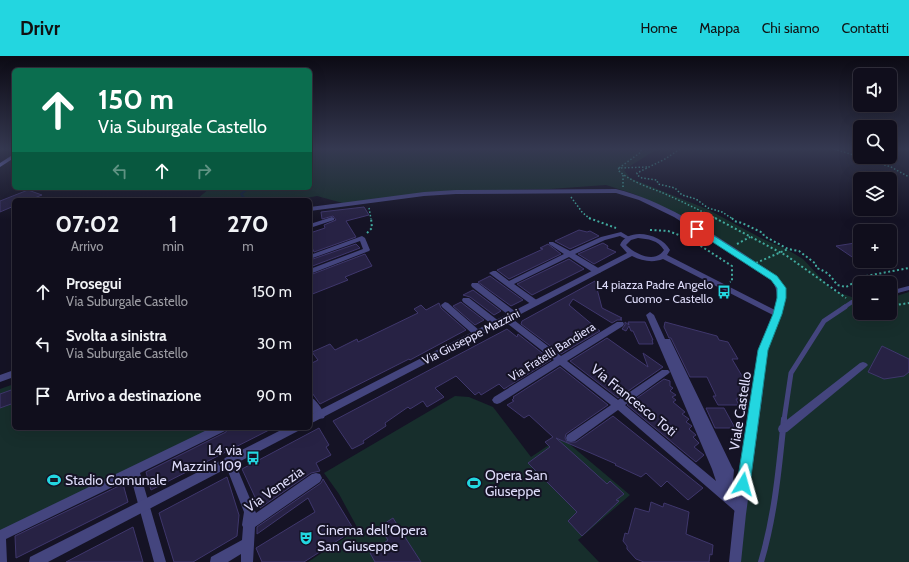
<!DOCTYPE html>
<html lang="it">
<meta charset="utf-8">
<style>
body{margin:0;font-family:Cabin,sans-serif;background:#1e1c29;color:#f1f3f6;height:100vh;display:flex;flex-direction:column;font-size:15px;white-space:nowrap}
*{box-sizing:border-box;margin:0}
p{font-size:13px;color:#9c9ca3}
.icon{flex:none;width:22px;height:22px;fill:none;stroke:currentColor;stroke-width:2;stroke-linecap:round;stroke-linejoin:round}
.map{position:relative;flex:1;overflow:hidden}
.drawer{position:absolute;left:12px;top:142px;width:300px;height:232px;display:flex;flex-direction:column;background:#100e1c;border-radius:6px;box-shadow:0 4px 16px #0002,0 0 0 1px #302e3b}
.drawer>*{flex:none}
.guide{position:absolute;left:12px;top:12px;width:300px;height:122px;border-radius:6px;box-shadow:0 4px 16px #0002,0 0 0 1px #302e3b;background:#0b6e4f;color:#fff;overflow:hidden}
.fabs{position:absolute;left:853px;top:12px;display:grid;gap:8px}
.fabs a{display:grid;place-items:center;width:44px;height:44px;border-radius:6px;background:#100e1c;box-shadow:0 4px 16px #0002,0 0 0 1px #302e3b;font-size:20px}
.pin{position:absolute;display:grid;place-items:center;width:34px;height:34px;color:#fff;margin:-17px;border-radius:8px;box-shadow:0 2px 6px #0006}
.me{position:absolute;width:44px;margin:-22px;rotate:8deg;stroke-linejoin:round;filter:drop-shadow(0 0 3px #0008)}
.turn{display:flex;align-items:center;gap:14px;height:84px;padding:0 20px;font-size:18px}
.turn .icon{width:52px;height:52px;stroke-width:2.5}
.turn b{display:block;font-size:28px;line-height:34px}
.lanes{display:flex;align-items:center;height:38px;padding:0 20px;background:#0003;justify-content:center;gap:20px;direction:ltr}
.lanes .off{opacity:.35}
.eta{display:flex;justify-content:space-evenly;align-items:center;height:68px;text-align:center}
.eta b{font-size:24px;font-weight:800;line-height:28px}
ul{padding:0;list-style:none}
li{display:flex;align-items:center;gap:12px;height:52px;padding:0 20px}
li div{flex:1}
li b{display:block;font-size:15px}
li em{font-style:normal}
header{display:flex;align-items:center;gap:24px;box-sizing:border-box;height:56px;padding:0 20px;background:#23d6e0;color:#111}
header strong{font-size:19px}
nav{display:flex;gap:22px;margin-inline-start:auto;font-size:14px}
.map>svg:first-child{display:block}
</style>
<header>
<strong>Drivr</strong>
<nav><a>Home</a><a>Mappa</a><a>Chi siamo</a><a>Contatti</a></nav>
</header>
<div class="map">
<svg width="909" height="506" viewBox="0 0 909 506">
<rect width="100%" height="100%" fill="#151325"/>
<g fill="#172e2c">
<path d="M310,93H657L624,114L630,122L707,153L761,182L788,194L803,203L832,234L860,244V257H890V242L909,236V506H740L764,294L783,242L775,222L656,148L634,138L606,129L550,133L431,136L350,149L317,140L296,144H196L210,132H310Z"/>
<path d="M14,328V372H215L0,476V333Z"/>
<path d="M455,340L469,341L493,351L531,401L561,381L630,439L578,484L599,506H308L358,473L339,438L324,417Z"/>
</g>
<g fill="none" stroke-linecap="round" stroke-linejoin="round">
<path stroke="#12253f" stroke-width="2" d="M246,144L241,138L249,132"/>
</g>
<g fill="#272244" stroke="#3f376c">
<path d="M28,134L42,139L29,144H14V150L0,156V145Z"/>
<path d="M364,151L369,159L346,165L356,181L314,196L310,187V177L325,172L324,169L336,164L333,160L322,163L321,156Z"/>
<path d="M579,174L587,176L590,175L599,180L570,193L555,185Z"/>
<path d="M603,187L608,190L607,192L616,196L594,208L578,198Z"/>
<path d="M855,187L860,190V202L855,203L836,190Z"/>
<path d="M356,188L360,192L310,211V204Z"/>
<path d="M548,188L561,198L509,223L497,214L543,193L540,192Z"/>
<path d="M365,198L372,210L345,221L348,224L310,239V219Z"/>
<path d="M569,203L584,213L532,239L517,228Z"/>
<path d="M490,220L523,244L511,250L478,226Z"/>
<path d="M595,225L602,252L622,262L620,263L622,264H617L612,267L573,243L569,249L600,275L561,298L521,268L522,265Z"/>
<path d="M473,234L501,255L494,259L470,241L463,239Z"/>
<path d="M461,246L462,247L484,264L475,269L453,250Z"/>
<path d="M439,247L441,252L466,274L410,304L409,303L320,348L310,334V308L318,304L312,296L330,288L335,294L357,283L358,286L418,257L414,253L421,249L426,254Z"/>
<path d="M625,266L629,269L628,266H645L653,284H652L653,288H639L633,275H631L629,270L626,275L622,273L625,269Z"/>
<path d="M665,266L717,280L719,284L728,286L738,303H732L745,325L743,343H736L739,349H718L713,340H716L707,321H690L671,282H669L664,271Z"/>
<path d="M507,273L517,281L518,278L551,304L504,333L499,328L481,339L479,336L475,339L456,320L435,332L444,341L427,351L423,345L410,353L408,351L385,367L386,370L363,385L364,387L352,393L333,365Z"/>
<path d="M607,282L648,311L643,297L663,311L618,342L570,305Z"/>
<path d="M882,290L909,303V316L904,320L884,323L868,316Z"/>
<path d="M560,311L608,349L566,378L565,382L567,386H576L613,360L703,432L688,444L667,425L661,431L646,417L641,421L615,409L616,408L556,382L607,428L610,425L624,438L616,444L619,445L582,480L568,465L577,456L528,407L550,391L545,386L553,381L529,359L524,362L507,349L514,345L512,344L514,342L513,341Z"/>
<path d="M664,323L670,325V330L673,332L670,335L676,339L672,341L676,344L673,346L685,356L682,358L689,363L686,366L692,370L689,373L696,379L693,381L699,387L694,391L704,399L696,406L627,349Z"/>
<path d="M14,333V347L0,352V338Z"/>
<path d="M706,352H724L735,372H715Z"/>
<path d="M227,372H273L151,434L146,416L226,376Z"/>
<path d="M319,372L329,389L326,391L331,399L316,407L320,415L311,417L260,452L242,413Z"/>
<path d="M227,421L239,459L237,480L193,506H174L159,457Z"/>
<path d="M323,423L354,474L304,506H262L256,492L315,456L308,442L257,478V471L321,427Z"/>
<path d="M123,428L128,446L16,502L15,480Z"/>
<path d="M651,446L663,451L664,447L689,456L686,478L713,489L712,499L710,498L709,506H644L636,503L627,493V490L623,485L625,477L628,478L635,452L649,456Z"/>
<path d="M393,462L401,475L421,506H375L370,497L388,484L379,471Z"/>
<path d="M133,471L143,506H66L87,495Z"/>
</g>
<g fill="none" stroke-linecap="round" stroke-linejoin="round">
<g stroke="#41a99e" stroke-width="1.5" stroke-dasharray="1.5 2" stroke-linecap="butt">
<path d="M680,93L665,103L637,117V119L642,122L657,124L658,128L675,132L682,139L696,143L708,152L722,156L733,163"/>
<path d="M834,93L860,101"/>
<path d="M861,101L891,111L909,121"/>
<path d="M647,111L619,112L618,114C629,125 648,131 663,137C681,145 699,154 717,163"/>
<path d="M619,112L641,96V93"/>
<path d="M623,119V131"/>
<path d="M571,141L582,156L590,163"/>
<path d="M369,152L371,163"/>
</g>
<g stroke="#41a99e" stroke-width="2" stroke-dasharray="2 2.5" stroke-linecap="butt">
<path d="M589,162L616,172"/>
<path d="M715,162L787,200L846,242"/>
<path d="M732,162L734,165L742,167L763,177L764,180L788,193L799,195L816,208V212C827,215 831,220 837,229L846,231L866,220L909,212"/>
<path d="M650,174L668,175L690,183L732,210V225L730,226"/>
<path d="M367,177L372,172L371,162"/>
<path d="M737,188L750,181"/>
<path d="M890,250L909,247"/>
</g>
<g stroke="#44457e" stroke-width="4">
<path d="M890,237L909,232"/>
<path d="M843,252L852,246L860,244"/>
</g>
<path stroke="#44457e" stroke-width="5" d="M784,364L791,317L824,265L845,251"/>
<path stroke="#44457e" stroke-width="6" d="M761,506C775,459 779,411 784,363"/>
<g fill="#44457e" fill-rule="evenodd">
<path d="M332,161L334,162V164L310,172V168Z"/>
<path d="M621,176L631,182L628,184L620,180L605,184L575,198L600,213L601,215L600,217H594L569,201L514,228L538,245L539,247L538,249H532L489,217L493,215H496L509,225L564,198L549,188V186H553L570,195L601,181Z"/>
<path d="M362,180L365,182L370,194L369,195L310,218V213L363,193L360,185L310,203V199Z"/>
<path d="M472,227H478L517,257L518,259L517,261H511L472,231L471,229Z"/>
<path d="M463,242H469L500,266L501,268L500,270H494L463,246L462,244Z"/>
<path d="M445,246L448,247L480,275L481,277L480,279H474L442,251L441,249Z"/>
<path d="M650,256L654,259L665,283H670L671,285L732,411L734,414L732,438L744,448L746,452L744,456L740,458L736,456L618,354L575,385L571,386L567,385L566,382L567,379L611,349L560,309L500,347L497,348L494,347L492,344L494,341L554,304L504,265L503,263L504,261H510L561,300L617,266H623L624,268L623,270L567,305L618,344L662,314H668L670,316L668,318L625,349L716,425L712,413L646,259Z"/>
<path d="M863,306L866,307L868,309L866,311L787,376L783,377L779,376L778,373L779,370L860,307Z"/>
<path d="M310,341C316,343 322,353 325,359L324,362C312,366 310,349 310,341Z"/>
<path d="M211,372H226L225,375L140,417L166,506H154L131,422L6,483L7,506H0V474Z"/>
<path d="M229,400L233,402L256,457L312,418L316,417L320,418L322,422L320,426L255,471L253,506H241V498L228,506H210L211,501L242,484L243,471L242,469L244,456L224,405L225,402Z"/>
</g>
<g fill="#44457e" fill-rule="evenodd">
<path d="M616,133C673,147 728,188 777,220L783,230L785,239L784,249L766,295L763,335L746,458L741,506H729L734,458L753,335L758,295L773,259L663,203C653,207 642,205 632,200L310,368V359L627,197L620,189C628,170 662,178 670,194L667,199L775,254C778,242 778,233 771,223L674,161L639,144L616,137L456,138L424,140L310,155V151L424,136L456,134ZM638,182C648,183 658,184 664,194C655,208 635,198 626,189L631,184Z"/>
<path d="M14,314V321L0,326V319Z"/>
<path d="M285,372H299L298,375L48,506H29L30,501Z"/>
</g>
<path fill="#8083ed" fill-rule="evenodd" d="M14,98V102L0,111V107Z"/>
<path stroke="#41a99e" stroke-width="2" stroke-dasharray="2 2.5" stroke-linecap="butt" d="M756,207L788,193"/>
</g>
<linearGradient id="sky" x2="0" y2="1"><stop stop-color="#0c0a14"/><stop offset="0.57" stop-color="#353951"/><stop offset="1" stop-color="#353951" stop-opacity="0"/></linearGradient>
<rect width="909" height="163" fill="url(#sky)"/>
<path fill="#23d6e0" stroke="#178b92" d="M694,171H700L777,220L786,232V242L782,258L768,294L750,428L748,432L743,434L739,432L737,428L758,294L773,258L777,242V232L771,224L694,174Z"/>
<defs>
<g id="bus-bare" transform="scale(1.08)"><path d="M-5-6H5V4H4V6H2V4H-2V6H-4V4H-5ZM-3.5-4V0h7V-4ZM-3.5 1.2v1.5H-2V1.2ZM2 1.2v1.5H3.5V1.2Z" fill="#23d6e0" stroke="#151325" stroke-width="2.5" paint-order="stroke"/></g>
<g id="stadium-bare" transform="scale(1.08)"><path d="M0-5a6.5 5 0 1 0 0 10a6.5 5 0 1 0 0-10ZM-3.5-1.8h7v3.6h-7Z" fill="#23d6e0" stroke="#151325" stroke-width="2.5" paint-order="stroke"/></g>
<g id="theatre-bare" transform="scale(1.08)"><path d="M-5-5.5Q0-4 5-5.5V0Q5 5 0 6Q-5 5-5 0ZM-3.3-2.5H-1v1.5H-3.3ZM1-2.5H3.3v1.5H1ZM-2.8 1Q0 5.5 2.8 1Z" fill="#23d6e0" stroke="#151325" stroke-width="2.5" paint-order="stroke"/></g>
</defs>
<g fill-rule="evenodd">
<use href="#bus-bare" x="724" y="236"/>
<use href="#bus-bare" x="253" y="402"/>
<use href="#stadium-bare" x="54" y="424"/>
<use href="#stadium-bare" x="474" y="427"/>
<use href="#theatre-bare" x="306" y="482"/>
</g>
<g text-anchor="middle" stroke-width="4" stroke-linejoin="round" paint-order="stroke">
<g font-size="12" fill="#dedcfa" stroke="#151325" text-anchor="end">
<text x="713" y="233">L4 piazza Padre Angelo<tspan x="713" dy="14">Cuomo - Castello</tspan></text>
</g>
<g font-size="12" fill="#dedcfa" stroke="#151325">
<text transform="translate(471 281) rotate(-27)" y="4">Via Giuseppe Mazzini</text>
<text transform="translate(552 296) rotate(-32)" y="4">Via Fratelli Bandiera</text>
</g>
<g font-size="14" fill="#dedcfa" stroke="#151325">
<text transform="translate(634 344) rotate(39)" y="5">Via Francesco Toti</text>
<text transform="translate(740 355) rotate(-81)" y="5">Viale Castello</text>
<text transform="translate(274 433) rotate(-35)" y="5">Via Venezia</text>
</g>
<g font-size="14" fill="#dedcfa" stroke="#151325" text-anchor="start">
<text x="242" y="399" text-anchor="end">L4 via<tspan x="242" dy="16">Mazzini 109</tspan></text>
<text x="485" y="424">Opera San<tspan x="485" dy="16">Giuseppe</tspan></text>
<text x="65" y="429">Stadio Comunale</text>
<text x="317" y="479">Cinema dell'Opera<tspan x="317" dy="16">San Giuseppe</tspan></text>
</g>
</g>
</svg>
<div class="fabs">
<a><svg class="icon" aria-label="sound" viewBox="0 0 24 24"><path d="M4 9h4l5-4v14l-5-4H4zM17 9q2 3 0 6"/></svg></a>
<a><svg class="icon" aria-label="search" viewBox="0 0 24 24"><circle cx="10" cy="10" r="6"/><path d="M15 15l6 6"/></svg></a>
<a><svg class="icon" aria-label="layers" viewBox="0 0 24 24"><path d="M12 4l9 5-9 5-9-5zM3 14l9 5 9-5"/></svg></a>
<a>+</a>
<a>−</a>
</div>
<div class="pin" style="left:697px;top:173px;background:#d93025"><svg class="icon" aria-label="arrive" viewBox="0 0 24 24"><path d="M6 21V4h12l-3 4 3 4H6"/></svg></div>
<svg class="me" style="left:743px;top:428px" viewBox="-20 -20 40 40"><path d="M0-17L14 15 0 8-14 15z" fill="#23d6e0" stroke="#fff" stroke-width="4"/></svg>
<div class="guide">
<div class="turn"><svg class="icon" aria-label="ahead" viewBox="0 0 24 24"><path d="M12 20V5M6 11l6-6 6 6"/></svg><div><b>150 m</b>Via Suburgale Castello</div></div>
<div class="lanes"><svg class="icon off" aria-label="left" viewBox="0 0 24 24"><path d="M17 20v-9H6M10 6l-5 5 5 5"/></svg><svg class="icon" aria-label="ahead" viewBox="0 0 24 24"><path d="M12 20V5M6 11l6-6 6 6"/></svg><svg class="icon off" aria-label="right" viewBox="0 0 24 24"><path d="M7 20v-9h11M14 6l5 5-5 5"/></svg></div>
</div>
<section class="drawer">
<div class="eta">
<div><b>07:02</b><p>Arrivo</p></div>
<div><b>1</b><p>min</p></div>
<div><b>270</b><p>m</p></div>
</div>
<ul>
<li><svg class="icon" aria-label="ahead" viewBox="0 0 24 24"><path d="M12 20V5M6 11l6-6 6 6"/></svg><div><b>Prosegui</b><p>Via Suburgale Castello</p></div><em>150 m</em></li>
<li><svg class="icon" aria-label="left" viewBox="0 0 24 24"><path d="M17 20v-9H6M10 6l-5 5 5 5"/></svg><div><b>Svolta a sinistra</b><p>Via Suburgale Castello</p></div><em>30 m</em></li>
<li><svg class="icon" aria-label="arrive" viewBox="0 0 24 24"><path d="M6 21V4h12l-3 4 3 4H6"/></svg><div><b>Arrivo a destinazione</b></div><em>90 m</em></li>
</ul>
</section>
</div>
